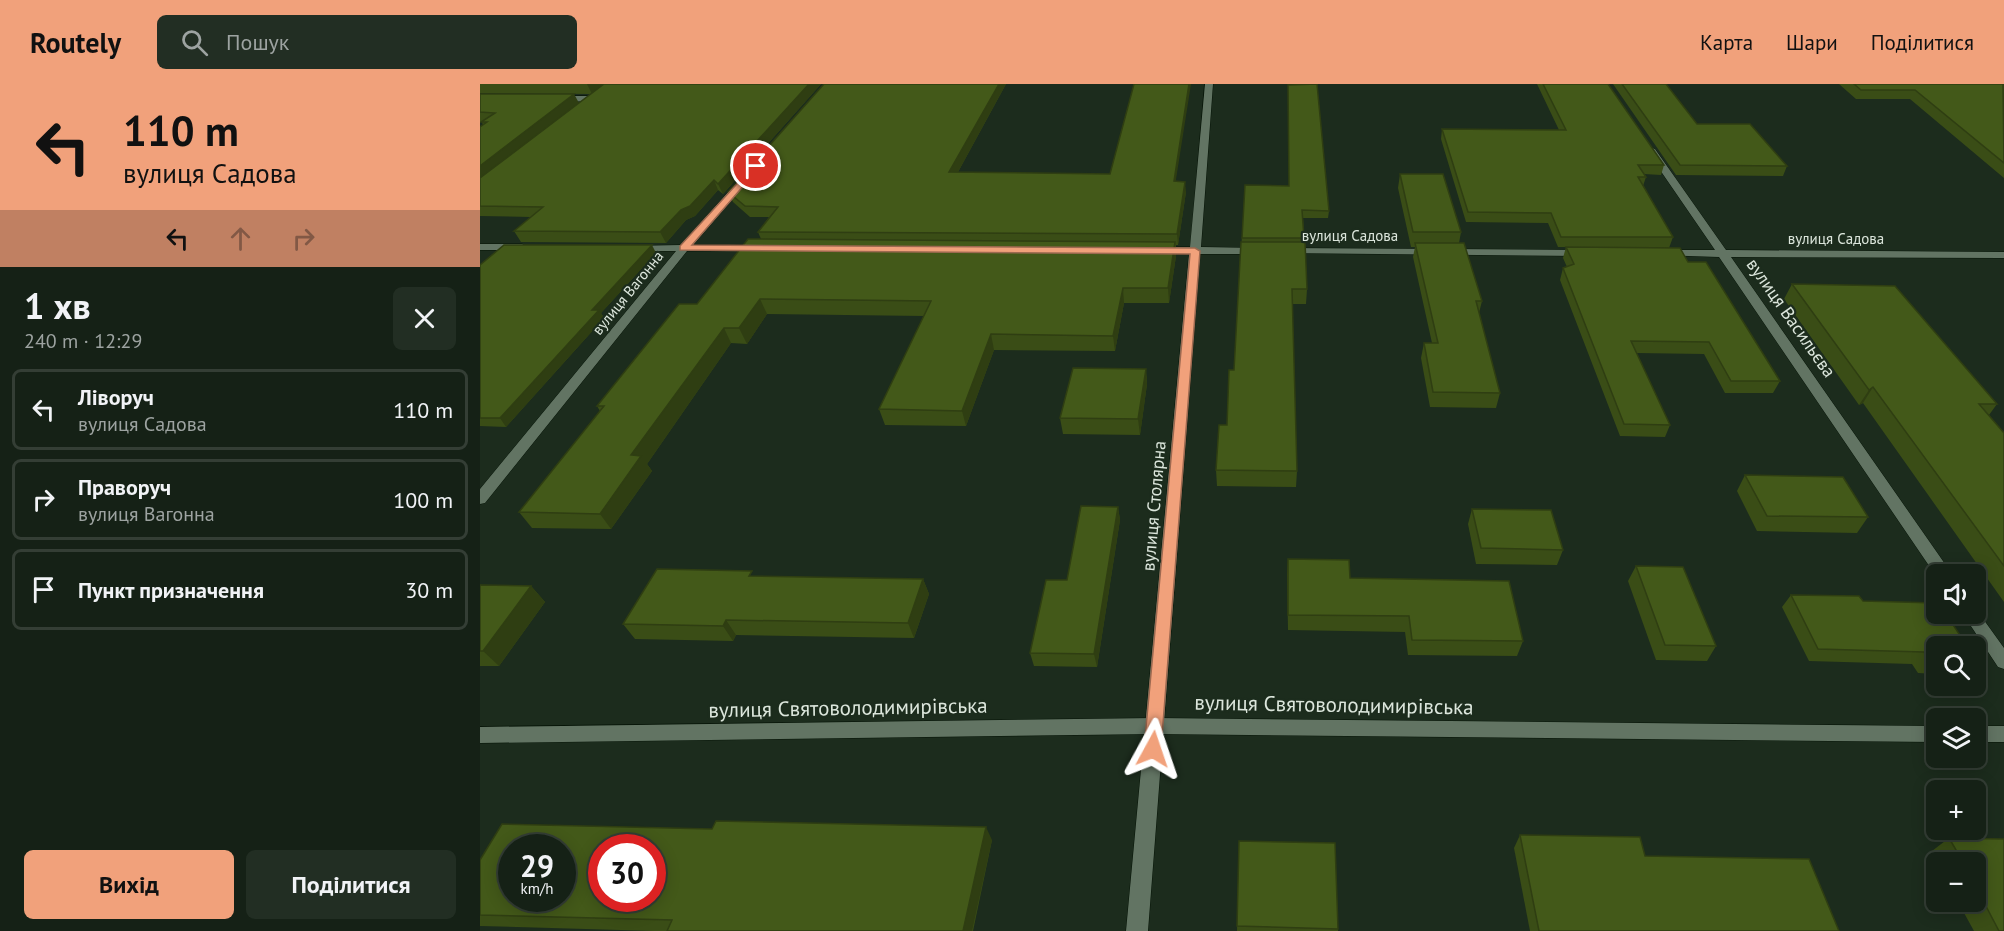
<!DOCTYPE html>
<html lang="uk">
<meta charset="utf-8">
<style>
body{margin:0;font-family:"PT Sans",sans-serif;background:#222e23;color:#f1f3f6;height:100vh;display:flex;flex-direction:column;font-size:22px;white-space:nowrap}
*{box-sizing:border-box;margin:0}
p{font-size:20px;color:#9da3a1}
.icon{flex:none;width:33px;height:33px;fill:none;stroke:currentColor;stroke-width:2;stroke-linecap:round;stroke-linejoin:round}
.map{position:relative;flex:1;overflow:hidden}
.side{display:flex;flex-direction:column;background:#152116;width:480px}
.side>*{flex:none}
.hud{background:#f1a17b;color:#111;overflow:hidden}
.buttons{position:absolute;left:1446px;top:480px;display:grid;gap:12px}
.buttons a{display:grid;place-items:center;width:60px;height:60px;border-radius:9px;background:#152116;box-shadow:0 3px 15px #0003,0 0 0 2px #343e35;font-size:30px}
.speed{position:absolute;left:18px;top:750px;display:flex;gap:12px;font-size:30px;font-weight:700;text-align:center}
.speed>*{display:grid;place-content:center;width:78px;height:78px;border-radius:50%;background:#152116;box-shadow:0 3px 15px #0003,0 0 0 2px #343e35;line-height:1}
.speed small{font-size:15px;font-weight:400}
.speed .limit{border:9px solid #d22;background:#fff;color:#111}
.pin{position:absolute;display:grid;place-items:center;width:51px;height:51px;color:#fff;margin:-26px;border:3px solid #fff;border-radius:50%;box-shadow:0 2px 6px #0007}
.me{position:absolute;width:66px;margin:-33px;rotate:5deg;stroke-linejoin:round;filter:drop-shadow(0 0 4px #0008)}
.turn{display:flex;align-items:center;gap:21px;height:126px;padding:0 24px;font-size:27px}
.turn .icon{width:78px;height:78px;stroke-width:2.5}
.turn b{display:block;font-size:42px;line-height:51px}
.lanes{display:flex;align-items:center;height:57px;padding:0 24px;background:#0003;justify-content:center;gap:30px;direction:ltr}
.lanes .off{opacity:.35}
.round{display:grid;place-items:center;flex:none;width:63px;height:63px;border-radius:9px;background:#222e23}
.head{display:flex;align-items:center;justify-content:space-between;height:102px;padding:0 24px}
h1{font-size:36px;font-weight:700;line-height:45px}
.cta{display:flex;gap:12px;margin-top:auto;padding:12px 24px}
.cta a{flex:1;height:69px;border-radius:9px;background:#f1a17b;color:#111;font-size:24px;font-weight:700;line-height:69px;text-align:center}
.cta a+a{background:#222e23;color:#f1f3f6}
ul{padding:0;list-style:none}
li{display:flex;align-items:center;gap:18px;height:81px;margin:0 12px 9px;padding:0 12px;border:3px solid #343e35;border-radius:9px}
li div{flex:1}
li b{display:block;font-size:22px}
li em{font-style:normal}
header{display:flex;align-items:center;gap:36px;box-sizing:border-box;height:84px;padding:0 30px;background:#f1a17b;color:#111}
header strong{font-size:28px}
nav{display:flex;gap:33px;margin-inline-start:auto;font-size:21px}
.search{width:420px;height:54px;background:#222e23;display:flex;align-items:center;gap:15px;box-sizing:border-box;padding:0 21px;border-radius:9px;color:#9da3a1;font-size:22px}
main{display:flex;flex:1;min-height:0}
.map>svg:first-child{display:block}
</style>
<header>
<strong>Routely</strong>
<div class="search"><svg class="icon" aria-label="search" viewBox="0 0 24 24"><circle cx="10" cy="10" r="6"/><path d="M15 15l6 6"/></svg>Пошук</div>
<nav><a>Карта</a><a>Шари</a><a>Поділитися</a></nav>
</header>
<main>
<section class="side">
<div class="hud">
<div class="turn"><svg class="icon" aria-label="left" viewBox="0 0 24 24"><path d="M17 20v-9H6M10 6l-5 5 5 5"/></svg><div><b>110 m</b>вулиця Садова</div></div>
<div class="lanes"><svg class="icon" aria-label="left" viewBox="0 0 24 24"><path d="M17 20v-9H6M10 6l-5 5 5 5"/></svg><svg class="icon off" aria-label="ahead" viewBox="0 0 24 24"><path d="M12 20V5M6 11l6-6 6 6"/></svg><svg class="icon off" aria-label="right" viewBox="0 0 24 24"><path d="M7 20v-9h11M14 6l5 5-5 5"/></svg></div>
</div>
<div class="head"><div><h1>1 хв</h1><p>240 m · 12:29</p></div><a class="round"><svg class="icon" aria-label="close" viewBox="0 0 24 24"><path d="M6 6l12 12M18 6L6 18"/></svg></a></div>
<ul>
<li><svg class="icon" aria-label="left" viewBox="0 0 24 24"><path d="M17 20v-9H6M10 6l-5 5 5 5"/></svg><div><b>Ліворуч</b><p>вулиця Садова</p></div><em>110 m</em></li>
<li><svg class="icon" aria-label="right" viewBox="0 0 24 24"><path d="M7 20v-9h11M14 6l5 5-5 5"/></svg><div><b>Праворуч</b><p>вулиця Вагонна</p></div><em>100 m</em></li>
<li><svg class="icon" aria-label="arrive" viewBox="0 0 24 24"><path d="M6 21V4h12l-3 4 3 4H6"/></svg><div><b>Пункт призначення</b></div><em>30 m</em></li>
</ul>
<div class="cta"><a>Вихід</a><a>Поділитися</a></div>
</section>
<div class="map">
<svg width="1524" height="847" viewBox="0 0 1524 847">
<rect width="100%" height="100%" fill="#1c2c1d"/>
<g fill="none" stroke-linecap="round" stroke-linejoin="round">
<g stroke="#061407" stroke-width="1">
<g id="street">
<path d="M725,0H733L721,163L780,164L785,167L780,170H720L668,847H646L709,170L675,169L670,166L675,163H710Z"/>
<path d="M115,12L118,13V17L76,18L72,15L76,12Z"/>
<path d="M1172,64L1175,65L1246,166L1524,168V174L1251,173L1472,490L1456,492L1239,173L1178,171V167L1182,166H1235L1167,67Z"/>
<path d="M263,94L266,95V99L213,161H279L284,164L283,166L207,167L5,419L0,420V405L196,167H153L149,166V162L201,161L260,95Z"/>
<path d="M0,160H42L47,163L42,166H0Z"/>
<path d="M804,164L1104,166L1109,169L1104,172L800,169V165Z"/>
<path d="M1496,525L1524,564V585L1518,583L1483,530H1496Z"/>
</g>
</g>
<g stroke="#061407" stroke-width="1">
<g id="secondary">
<path d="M675,634L1456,642V658L675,650L0,659V643Z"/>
<rect x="1496" y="642" width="28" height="16"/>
</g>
</g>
<use href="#street" fill="#627463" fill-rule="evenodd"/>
<use href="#secondary" fill="#627463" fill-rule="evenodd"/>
</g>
<g fill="#3a4d16">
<path d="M0,0H341L243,110L238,106L215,132L206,136L186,159L41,158L34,147L51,133L0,132V43L3,41L2,38H0V10L99,19L111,10L0,9Z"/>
<path d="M344,0H526L478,88L696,97L706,108L698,161H696V172L689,219H644L635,267L514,266L486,342L405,341L399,325L444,232L287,230L267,260L251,259L167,380L172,387L131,445L52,444L39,428L120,327L117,322L281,155L278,148L289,133H270L253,118L248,108Z"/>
<path d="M1057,0H1128L1184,81L1181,91L1164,90L1166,93L1163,102L1193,153L1189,164L1078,163L1068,139L986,138L961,55L962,45L1079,46Z"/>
<path d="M1133,0H1186L1217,40L1307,82L1303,92L1196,91Z"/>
<path d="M1359,0H1524V94L1430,15H1376Z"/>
<path d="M920,90L981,148L979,159L1002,217L999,229L1020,309L1016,324L950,323L941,274L944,259H952L933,173L935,163H931L918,104Z"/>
<path d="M765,101L849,127L848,134H823L827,205L826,220H812L817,387L816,403L737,402L736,386L747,341L754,286Z"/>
<path d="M1086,163L1208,178L1300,297L1293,309H1245L1224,270L1156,269L1190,341L1185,353L1140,352L1080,196L1083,184L1087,183L1083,174Z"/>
<path d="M176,169L121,229L124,234L26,343L0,342V181Z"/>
<path d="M1312,200L1517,320L1509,331L1524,349V518L1383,319L1379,321L1304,215Z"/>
<path d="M666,285L667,300L660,351L583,350L580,334Z"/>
<path d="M1265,391L1388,433L1377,449L1277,447L1257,407Z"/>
<path d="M638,423L640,436L617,583L554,582L550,569L587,496Z"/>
<path d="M992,425L1083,466L1077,481L996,480L988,440Z"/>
<path d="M808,475L870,494L1043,557L1037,572L928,571L925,548L808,546L807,490Z"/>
<path d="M1156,482L1236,562L1227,577L1176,576L1148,497Z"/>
<path d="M275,492L443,495L449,510L434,554L256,551L253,557L155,555L143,540Z"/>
<path d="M0,501L51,502L65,518L19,582H0Z"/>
<path d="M1311,511L1383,517L1456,562V590L1438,589L1432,580L1329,577L1302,523Z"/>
<path d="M1040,751L1359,847H1050L1034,764Z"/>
<path d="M1469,754L1524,755V847H1494L1478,818H1496V778H1458L1452,767Z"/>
<path d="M512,756L493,847H174L0,842V776Z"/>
<path d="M759,757L858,845V847H757Z"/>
</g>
<g fill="#2f3e12">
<path d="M107,0H125L112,10Z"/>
<path d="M329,0H341L243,110L238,100Z"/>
<path d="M519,0H526L472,99L469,88Z"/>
<path d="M709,0H711L694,108V97Z"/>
<path d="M94,10L99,19L0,97V82Z"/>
<path d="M234,96L238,106L215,132L206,136L186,159L180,148L201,126Z"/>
<path d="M705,98L706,108L698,161L697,150Z"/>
<path d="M695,158L696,172L689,219L688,204Z"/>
<path d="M172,161L176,169L121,229L124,234L26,343L20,334L112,226Z"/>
<path d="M643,204L644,219L635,267L633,252Z"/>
<path d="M280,215L287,230L267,260L259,244Z"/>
<path d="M244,244L251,259L167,380L172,387L131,445L120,430L151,371Z"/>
<path d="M511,250L514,266L486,342L482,327Z"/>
<path d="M666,285L667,300L660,351L658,335Z"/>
<path d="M1393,303L1383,319L1379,321L1389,306Z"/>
<path d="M638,423L640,436L617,583L614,570Z"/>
<path d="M443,495L449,510L434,554L428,539Z"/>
<path d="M51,502L65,518L19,582L3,567Z"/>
<path d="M246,536L256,551L253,557L243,542Z"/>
<path d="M506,743L512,756L492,847H483Z"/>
</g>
<g fill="#435919" stroke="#2f3e12" stroke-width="1.5" fill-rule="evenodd">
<path d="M124,0H329L238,100L234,96L210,122L201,126L180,148L34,147L63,123L0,122V94Z"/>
<path d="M344,0H519L469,88L630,90L654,0H709L694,97L705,98L697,150L278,148L298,123L265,122L248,108Z"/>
<path d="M837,0L849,127L822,126L824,154H762L765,101L809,102L808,1Z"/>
<path d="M1063,0H1128L1184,81H1158L1166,93H1158L1193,153H1081L1071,129L988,128L962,45L1086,46Z"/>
<path d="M1142,0H1186L1217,40H1270L1307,82L1200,81Z"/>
<path d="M1374,0H1523L1524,79L1435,6H1381Z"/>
<path d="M0,10H94L0,82V43L7,38H1L15,29L0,28Z"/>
<path d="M920,90H963L981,148H933Z"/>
<path d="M268,155L695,158L688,204H643L633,252L511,250L482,327L399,325L451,217L280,215L259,244H244L151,371L161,372L120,430L39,428L124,322H117L199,220H217Z"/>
<path d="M761,158H825L827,205H812L817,387L736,386L739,341H747L749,286H754Z"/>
<path d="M935,159H984L1002,217H996L1020,309L953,308L944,259H958Z"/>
<path d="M24,161H172L112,226H119L20,334H0V181Z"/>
<path d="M1086,163L1200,164L1208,178H1226L1300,297H1251L1229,258L1151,257L1190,341L1144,340L1083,184L1094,180Z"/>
<path d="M1312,200L1415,202L1517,320H1499L1524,349V482L1393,303L1389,306Z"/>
<path d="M593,284L666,285L658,335L580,334Z"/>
<path d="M1265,391L1363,393L1388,433L1287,432Z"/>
<path d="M601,422L638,423L614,570L550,569L566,496H587Z"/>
<path d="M992,425L1071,426L1083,466L1001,464Z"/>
<path d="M808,475L869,476L870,494L1029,497L1043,557L932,556L929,532L808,531Z"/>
<path d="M1156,482L1203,483L1236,562L1185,561Z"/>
<path d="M177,485L272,487L269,492L443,495L428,539L246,536L243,542L143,540Z"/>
<path d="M0,501L51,502L3,567H0Z"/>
<path d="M1311,511L1379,512L1383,517L1456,519V530H1466L1487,562H1456V578L1450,577L1444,568L1338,565Z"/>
<path d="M236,737L506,743L483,847H187L192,836L0,831V776L22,740L232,745ZM32,764H82V814H32ZM122,764H172V814H122Z"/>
<path d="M1040,751L1160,753L1165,772L1329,775L1359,847H1059Z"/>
<path d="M1469,754L1524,755V847H1519L1496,803V778H1483Z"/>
<path d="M759,757L855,759L858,845L757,842Z"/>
</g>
<path fill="#f1a17b" stroke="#9d6950" stroke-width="1.5" d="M276,79L280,82L279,84L212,161L715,164L720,167L681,665L679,670L673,673L667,670L664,665L710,170L200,166V162Z"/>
<g text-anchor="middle" stroke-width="4.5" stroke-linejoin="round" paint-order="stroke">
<g font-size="15" fill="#dce6dc" stroke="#1c2c1d">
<text x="870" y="157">вулиця Садова</text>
<text x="1356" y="160">вулиця Садова</text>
<text transform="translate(148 209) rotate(-51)" y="5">вулиця Вагонна</text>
</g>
<g font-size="18" fill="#dce6dc" stroke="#1c2c1d">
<text transform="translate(1311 234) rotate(55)" y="6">вулиця Васильєва</text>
<text transform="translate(674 422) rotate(-85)" y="6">вулиця Столярна</text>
</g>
<g font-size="21" fill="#dce6dc" stroke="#1c2c1d">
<text transform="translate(854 621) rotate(1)" y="7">вулиця Святоволодимирівська</text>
<text transform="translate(368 624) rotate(-1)" y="7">вулиця Святоволодимирівська</text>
</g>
</g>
</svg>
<div class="buttons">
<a><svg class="icon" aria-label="sound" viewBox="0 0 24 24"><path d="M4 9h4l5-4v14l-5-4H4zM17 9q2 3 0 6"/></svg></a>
<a><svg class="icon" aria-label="search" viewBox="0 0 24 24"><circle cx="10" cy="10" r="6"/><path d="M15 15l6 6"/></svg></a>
<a><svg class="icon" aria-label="layers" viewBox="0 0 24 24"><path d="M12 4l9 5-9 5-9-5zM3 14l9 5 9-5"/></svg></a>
<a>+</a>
<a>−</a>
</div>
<div class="speed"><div>29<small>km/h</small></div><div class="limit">30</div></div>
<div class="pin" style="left:276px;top:82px;background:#d93025"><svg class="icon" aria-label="arrive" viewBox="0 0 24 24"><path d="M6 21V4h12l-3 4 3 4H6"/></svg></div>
<svg class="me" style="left:673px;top:665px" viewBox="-20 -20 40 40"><path d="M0-17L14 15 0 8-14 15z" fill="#f1a17b" stroke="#fff" stroke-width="4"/></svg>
</div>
</main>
